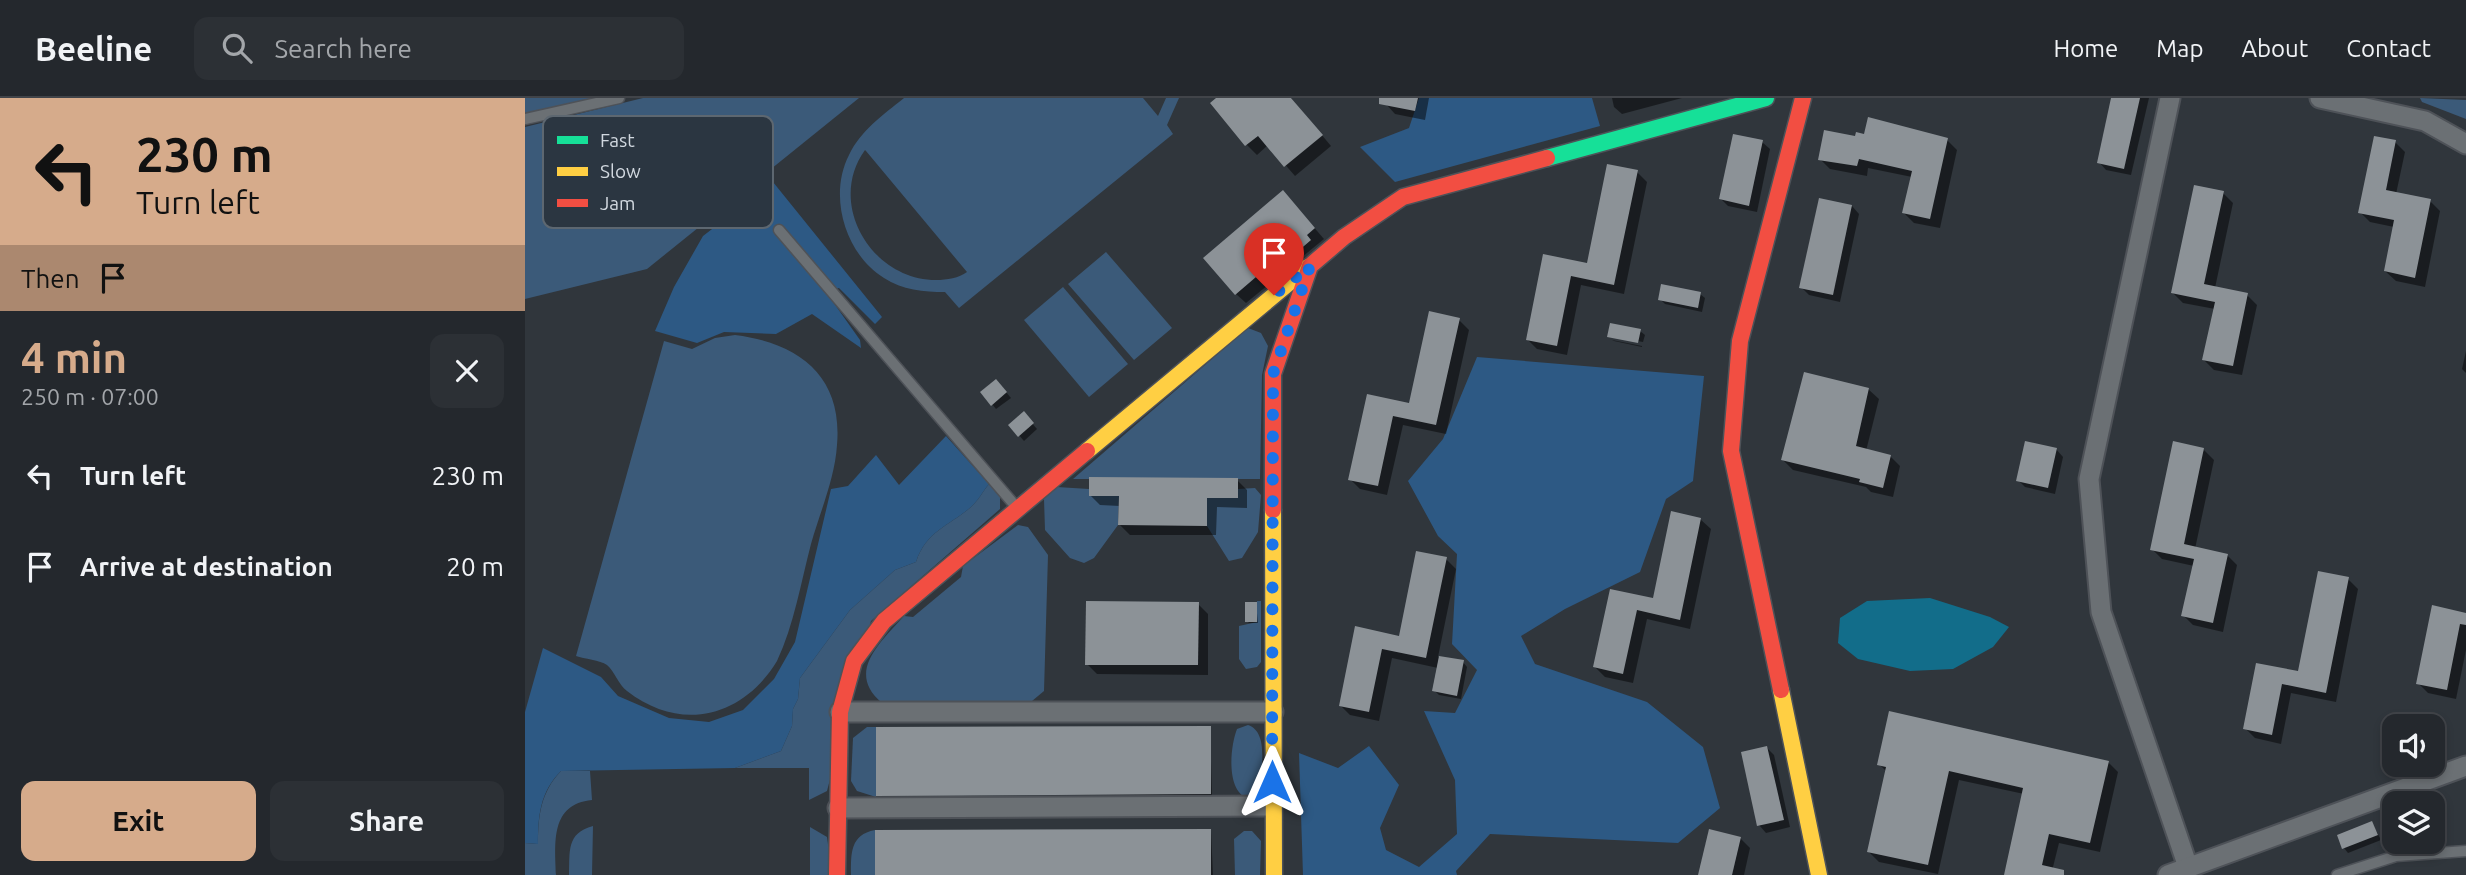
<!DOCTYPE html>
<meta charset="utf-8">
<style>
body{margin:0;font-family:Ubuntu,sans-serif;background:#2c3035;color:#f1f3f6;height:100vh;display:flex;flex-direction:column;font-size:26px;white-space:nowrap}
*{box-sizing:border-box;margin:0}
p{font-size:23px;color:#a3a6aa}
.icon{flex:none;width:38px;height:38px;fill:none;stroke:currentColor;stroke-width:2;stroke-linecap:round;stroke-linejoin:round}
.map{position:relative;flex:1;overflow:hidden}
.side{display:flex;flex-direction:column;background:#24282d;width:525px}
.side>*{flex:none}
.guide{background:#d6ab8b;color:#111;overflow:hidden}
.tools{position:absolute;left:1857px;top:616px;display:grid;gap:14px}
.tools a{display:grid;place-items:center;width:63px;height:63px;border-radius:14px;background:#24282d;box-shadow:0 4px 10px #0003,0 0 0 2px #414449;font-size:35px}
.pin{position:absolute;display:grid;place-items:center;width:60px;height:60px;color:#fff;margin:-72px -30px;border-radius:50% 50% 50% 0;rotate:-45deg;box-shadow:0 0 7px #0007}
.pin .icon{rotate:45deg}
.me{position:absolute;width:77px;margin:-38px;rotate:0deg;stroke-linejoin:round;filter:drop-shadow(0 0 5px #0008)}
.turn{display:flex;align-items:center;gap:24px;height:147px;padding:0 21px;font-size:32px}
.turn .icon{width:91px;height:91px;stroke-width:2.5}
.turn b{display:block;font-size:49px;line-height:60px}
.then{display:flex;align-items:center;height:66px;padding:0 21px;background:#0003;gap:14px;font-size:26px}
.round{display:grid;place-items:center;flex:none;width:74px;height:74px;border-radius:14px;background:#2c3035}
.overview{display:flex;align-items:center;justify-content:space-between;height:119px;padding:0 21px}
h1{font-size:42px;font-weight:600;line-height:52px;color:#d6ab8b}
.primary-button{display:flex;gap:14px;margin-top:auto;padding:14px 21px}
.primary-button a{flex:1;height:80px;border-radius:14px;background:#d6ab8b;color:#111;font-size:28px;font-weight:600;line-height:80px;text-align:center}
.primary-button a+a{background:#2c3035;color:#f1f3f6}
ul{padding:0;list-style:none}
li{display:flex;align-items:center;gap:21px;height:91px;padding:0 21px}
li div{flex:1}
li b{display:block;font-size:26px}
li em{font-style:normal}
header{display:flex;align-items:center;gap:42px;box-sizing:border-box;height:98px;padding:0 35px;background:#24282d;border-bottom:2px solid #414449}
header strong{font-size:33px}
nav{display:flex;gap:38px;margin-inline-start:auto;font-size:24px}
.search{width:490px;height:63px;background:#2c3035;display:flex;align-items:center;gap:18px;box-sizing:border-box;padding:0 24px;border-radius:14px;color:#a3a6aa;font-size:26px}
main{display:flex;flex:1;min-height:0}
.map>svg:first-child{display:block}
</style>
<header>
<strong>Beeline</strong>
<div class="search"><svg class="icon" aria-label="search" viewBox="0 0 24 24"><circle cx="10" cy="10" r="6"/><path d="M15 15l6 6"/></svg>Search here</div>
<nav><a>Home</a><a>Map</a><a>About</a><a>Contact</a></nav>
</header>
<main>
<section class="side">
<div class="guide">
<div class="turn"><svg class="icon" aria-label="left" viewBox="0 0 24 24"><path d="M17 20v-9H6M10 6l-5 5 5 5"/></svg><div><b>230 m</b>Turn left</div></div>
<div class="then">Then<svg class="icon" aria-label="arrive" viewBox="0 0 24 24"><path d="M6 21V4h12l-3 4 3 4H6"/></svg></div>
</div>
<div class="overview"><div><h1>4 min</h1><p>250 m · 07:00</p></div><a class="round"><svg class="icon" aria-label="close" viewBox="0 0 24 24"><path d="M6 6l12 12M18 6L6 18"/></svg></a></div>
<ul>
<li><svg class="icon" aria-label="left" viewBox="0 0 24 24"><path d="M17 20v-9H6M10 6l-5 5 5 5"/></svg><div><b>Turn left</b></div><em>230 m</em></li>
<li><svg class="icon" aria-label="arrive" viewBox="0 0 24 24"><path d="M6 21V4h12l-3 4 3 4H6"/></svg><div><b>Arrive at destination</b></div><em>20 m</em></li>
</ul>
<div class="primary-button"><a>Exit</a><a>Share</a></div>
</section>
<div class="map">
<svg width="1941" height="777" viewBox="0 0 1941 777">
<rect width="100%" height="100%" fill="#30363c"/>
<g fill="#3b5a79" fill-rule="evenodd">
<path d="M0,0H76L0,17Z"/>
<path d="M118,0H334L122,171L0,201V29Z"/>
<path d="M379,0H618L633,18L641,0H654L642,27L648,36L434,210L420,194C399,194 377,192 359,180C320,156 303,98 324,57C336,32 358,17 379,0ZM340,52L341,53L442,174C434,180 422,182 411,182C347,182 301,106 340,52Z"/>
<path d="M1895,0L1941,2V21L1897,4Z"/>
<path d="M581,154L647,230L609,262L543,186Z"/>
<path d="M538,189L603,266L564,299L499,222Z"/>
<path d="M723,230L736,235L743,248L737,277L735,381H548Z"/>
<path d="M210,237C274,245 318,278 312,347C310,380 295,414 286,446C276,484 269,527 252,563C218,619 156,635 102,593C93,586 90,574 82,567C75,562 59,561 51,558L139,243L167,251L190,240Z"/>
<path d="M464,386L475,399V411L346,523L302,693L284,702V670H210L256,653L267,628L268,611L273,601L275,580L325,512L370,472L391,464C401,433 424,428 446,409C453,403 458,393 464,386Z"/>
<path d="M532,389L564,391V398H594L593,427L569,460L559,465L545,460L520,432L519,401Z"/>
<path d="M730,390L736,397L733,434L717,460L704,463L682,428V400H713V391Z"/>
<path d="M493,427L503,429L523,457L519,593L501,608L357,605C320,574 356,544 379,518L388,519L436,479L438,468Z"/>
<path d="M732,503H736V564L732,569L721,571L714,561V528L732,524Z"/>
<path d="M723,627C744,634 736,670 735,689L733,695L722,700C701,692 705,649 712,631Z"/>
<path d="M342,629H351V699L332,693L326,683L328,640Z"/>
<path d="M36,673H65L67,702C25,706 30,745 31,777H0V745L13,746C13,717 16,694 36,673Z"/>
<path d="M68,728L67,777H44C45,754 41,735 68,728Z"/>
<path d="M285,729L302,739L307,777H285Z"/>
<path d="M350,732V777H326C326,755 325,737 350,732Z"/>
<path d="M719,733H727L736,743L735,777H710L709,741Z"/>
</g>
<g fill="#2d5984">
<path d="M894,0H1067L1075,28L870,84L835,49L884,30Z"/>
<path d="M248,84L357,219L350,226L314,190L301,194L335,242L336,250L287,216L251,236L199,234L172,245L130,233L149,189L178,138Z"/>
<path d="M952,259L1179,278L1168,383L1141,401L1115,474L1040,511L996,538L1010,566L1122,604L1178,649L1195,710L1153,745L965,736L931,773L932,777H778L774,655L813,670L844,648L874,687L855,730L861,752L894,769L932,736L930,682L899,613L930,615L952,572L927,546L932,456L913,438L883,383L918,341Z"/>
<path d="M421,338L464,386C458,393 453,403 446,409C424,428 401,433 391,464L370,472L325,512L275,580L273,601L268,611L267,628L256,653L210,670L36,673C15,694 13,718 13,746L0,745V614L18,550L76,579L93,598L144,620L184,624L218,612L249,581L270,544L306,391L323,388L351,357L374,387Z"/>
</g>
<path fill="#126d8a" d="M1405,500L1465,519L1484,529L1468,549L1428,571L1385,573L1333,561L1313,545L1315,520L1342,503Z"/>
<g fill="#0007">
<path d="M694,0H766L806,48L770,78L743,47L732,57L722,47L687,6Z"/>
<path d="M862,0H904L900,22L870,16L861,6Z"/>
<path d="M1087,0H1157L1097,16L1089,9Z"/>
<path d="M1588,0H1624L1606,77L1581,72L1574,64Z"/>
<path d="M1341,38L1422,42L1432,52L1415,130L1389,125L1379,115L1387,79L1343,70L1342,78L1305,71L1295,61Z"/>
<path d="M1237,44L1245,51L1232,114L1203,108L1196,101Z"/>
<path d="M1870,44L1880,54L1871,96L1905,103L1915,113L1900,189L1871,183L1860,173L1869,129L1845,124L1835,114Z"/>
<path d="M1112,74L1122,84L1099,196L1056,187L1042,257L1012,251L1002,241L1019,158L1063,167Z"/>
<path d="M1698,95L1708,105L1690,190L1722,197L1732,207L1717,277L1689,272L1679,262L1690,211L1658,205L1648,195Z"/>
<path d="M768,105L799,141L721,205L711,196Z"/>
<path d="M1327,108L1334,116L1315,204L1284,197L1276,189Z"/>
<path d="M1175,196L1180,200L1177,214L1140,206L1135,201Z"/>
<path d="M934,222L944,232L921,336L878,327L862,397L835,391L825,381L843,298L885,307Z"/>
<path d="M1115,233L1120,237L1118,244L1084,238Z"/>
<path d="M1087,242L1117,248V249L1089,243Z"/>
<path d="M1941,253V275L1937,271Z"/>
<path d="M476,288L486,300L471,311L467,306Z"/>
<path d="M1343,291L1354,301L1341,353L1365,358L1375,368L1368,399L1346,394L1341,389L1268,372L1258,362Z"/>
<path d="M499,316L512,331L499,343L485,327Z"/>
<path d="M1531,351L1538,359L1530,396L1500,389L1493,382Z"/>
<path d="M1679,352L1689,362L1670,451L1702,457L1712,467L1698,534L1668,527L1658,517L1669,468L1637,461L1627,451Z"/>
<path d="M712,382L722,392V410L692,409L691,437H605L595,427V408L575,407L565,397Z"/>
<path d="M1175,421L1186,431L1165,531L1122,521L1108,585L1080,579L1070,569L1086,493L1129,502Z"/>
<path d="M921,461L931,471L913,559L938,564L942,569L936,601L914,597L909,592L913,570L867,560L854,623L825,617L815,607L831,531L875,540Z"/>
<path d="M1823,481L1833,491L1811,604L1766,595L1756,646L1730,640L1720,630L1732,567L1774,575Z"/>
<path d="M673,506L683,516V577L572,576L562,566Z"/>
<path d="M731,506L733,525H724L722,523Z"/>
<path d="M1941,515V552L1931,601L1903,595L1893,585Z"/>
<path d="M685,630L687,697H353Z"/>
<path d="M1242,650L1249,657L1265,729L1241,735L1234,727Z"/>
<path d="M1583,664L1593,674L1575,754L1534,745L1527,773L1531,777H1481L1499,696L1434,682L1413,776L1354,764L1344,754L1362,674L1354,666Z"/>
<path d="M1847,725L1856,742L1823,755L1819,750Z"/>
<path d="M686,733L688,777H352Z"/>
<path d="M1215,740L1225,750L1219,777H1175Z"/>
</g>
<g fill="#8c9297">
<path d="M691,0H766L798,37L759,69L733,38L720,48L685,5Z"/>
<path d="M854,0H893L890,13L854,6Z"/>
<path d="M1586,0H1615L1599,71L1572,65Z"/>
<path d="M1343,19L1423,40L1405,121L1377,115L1387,73L1334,61L1332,68L1293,62L1299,32L1330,38L1331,34L1339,36Z"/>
<path d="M1208,36L1238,42L1224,108L1194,101Z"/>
<path d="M1849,38L1871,42L1861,92L1906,101L1890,180L1859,173L1869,122L1833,115Z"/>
<path d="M1082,66L1113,72L1089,187L1046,178L1032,248L1001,242L1018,156L1062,165Z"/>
<path d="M1669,87L1699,93L1679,186L1723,195L1708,268L1677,262L1690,204L1646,195Z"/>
<path d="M758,92L790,130L782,137L786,142L750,173L745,167L710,197L678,160Z"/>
<path d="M1294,100L1327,107L1308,197L1274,190Z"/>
<path d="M1136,186L1176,194L1173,210L1133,202Z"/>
<path d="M904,213L935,220L911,327L868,318L853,388L823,382L842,296L884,305Z"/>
<path d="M1085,225L1116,231L1113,245L1082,239Z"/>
<path d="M1279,274L1344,290L1331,348L1366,357L1358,390L1334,384L1335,381L1256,362Z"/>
<path d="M471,281L482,294L466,308L455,294Z"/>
<path d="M499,313L509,325L493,339L483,327Z"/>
<path d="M1500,343L1532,350L1523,390L1491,383Z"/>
<path d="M1648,343L1679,350L1659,446L1703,456L1688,525L1656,518L1669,461L1625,452Z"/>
<path d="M564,379L713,380V400H682V428L593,427L594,398H564Z"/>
<path d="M1146,413L1176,420L1155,522L1112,512L1098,576L1068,569L1085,491L1128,500Z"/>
<path d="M891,453L922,459L901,560L857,551L844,614L814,608L830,528L874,538Z"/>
<path d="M1793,473L1824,479L1801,595L1757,586L1747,637L1718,631L1731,565L1773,573Z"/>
<path d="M561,503L674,504L673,567H560Z"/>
<rect x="720" y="504" width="12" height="20"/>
<path d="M1907,507L1941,515V527L1935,526L1922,592L1891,586Z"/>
<path d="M914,558L939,562L932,598L907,593Z"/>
<path d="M1364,613L1584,663L1565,745L1524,736L1517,767L1539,772V777H1479L1498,690L1424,673L1403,767L1342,754L1361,669L1352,667Z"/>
<path d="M686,628V696L351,698V629Z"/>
<path d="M1242,648L1259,722L1232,728L1216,654Z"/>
<path d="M1847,723L1853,737L1817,751L1812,737Z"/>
<path d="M686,731V777H350V732Z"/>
<path d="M1184,731L1216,739L1207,777H1173Z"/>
</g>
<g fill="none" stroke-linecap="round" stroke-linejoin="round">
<g stroke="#4e5258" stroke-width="13">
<g id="lane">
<path d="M0,21L94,0"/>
<path d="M254,132L493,411"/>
<path d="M1812,777L1871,758L1941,753"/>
</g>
</g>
<g stroke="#4e5258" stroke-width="23">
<g id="street">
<path d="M1645,0L1564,381L1576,514L1663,769"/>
<path d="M1795,0L1900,23L1941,46"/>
<path d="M315,614H748"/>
<path d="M313,710L747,708"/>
<path d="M1643,777L1941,668"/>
</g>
</g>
<g stroke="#4e5258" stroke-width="19">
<path id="fast" d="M1022,60L1241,0"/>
</g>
<g stroke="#4e5258" stroke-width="19">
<g id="slow">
<path d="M562,353L783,169"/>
<path d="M748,412L749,777"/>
<path d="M1256,592L1294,777"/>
</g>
</g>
<g stroke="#4e5258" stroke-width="19">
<g id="jam">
<path d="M748,412V276L785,168L819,139L878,99L1022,60"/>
<path d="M1256,592L1206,353L1215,243L1278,0"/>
<path d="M312,777L315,614L329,563L359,523L562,353"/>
</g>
</g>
<use href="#lane" stroke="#6b7074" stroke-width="10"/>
<use href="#street" stroke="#6b7074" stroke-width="19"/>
<use href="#fast" stroke="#16e098" stroke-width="16"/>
<use href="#slow" stroke="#ffcf43" stroke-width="16"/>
<use href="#jam" stroke="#f24e42" stroke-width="16"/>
</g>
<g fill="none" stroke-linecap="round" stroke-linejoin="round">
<path stroke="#1a73e8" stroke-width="12" stroke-dasharray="0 21.6" d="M747,684L748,276L785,168L749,197"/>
</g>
<rect x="18" y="18" width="230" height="112" rx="10" fill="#2b3641" stroke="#5d6770" stroke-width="2"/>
<rect x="32" y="38" width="31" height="8" fill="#16e098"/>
<rect x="32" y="69" width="31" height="9" fill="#ffcf43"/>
<rect x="32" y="101" width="31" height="8" fill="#f24e42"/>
<g font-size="19" fill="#d1d8df">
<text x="75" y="49">Fast</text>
<text x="75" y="80">Slow</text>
<text x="75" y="112">Jam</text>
</g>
</svg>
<div class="tools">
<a><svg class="icon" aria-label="sound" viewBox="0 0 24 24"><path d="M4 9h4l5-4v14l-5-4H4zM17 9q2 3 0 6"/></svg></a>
<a><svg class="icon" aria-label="layers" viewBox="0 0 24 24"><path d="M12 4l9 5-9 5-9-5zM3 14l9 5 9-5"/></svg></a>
</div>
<div class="pin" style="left:749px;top:197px;background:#d93025"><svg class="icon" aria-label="arrive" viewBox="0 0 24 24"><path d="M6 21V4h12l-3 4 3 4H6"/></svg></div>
<svg class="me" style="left:747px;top:684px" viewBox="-20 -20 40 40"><path d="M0-17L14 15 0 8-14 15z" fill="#1a73e8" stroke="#fff" stroke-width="4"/></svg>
</div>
</main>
